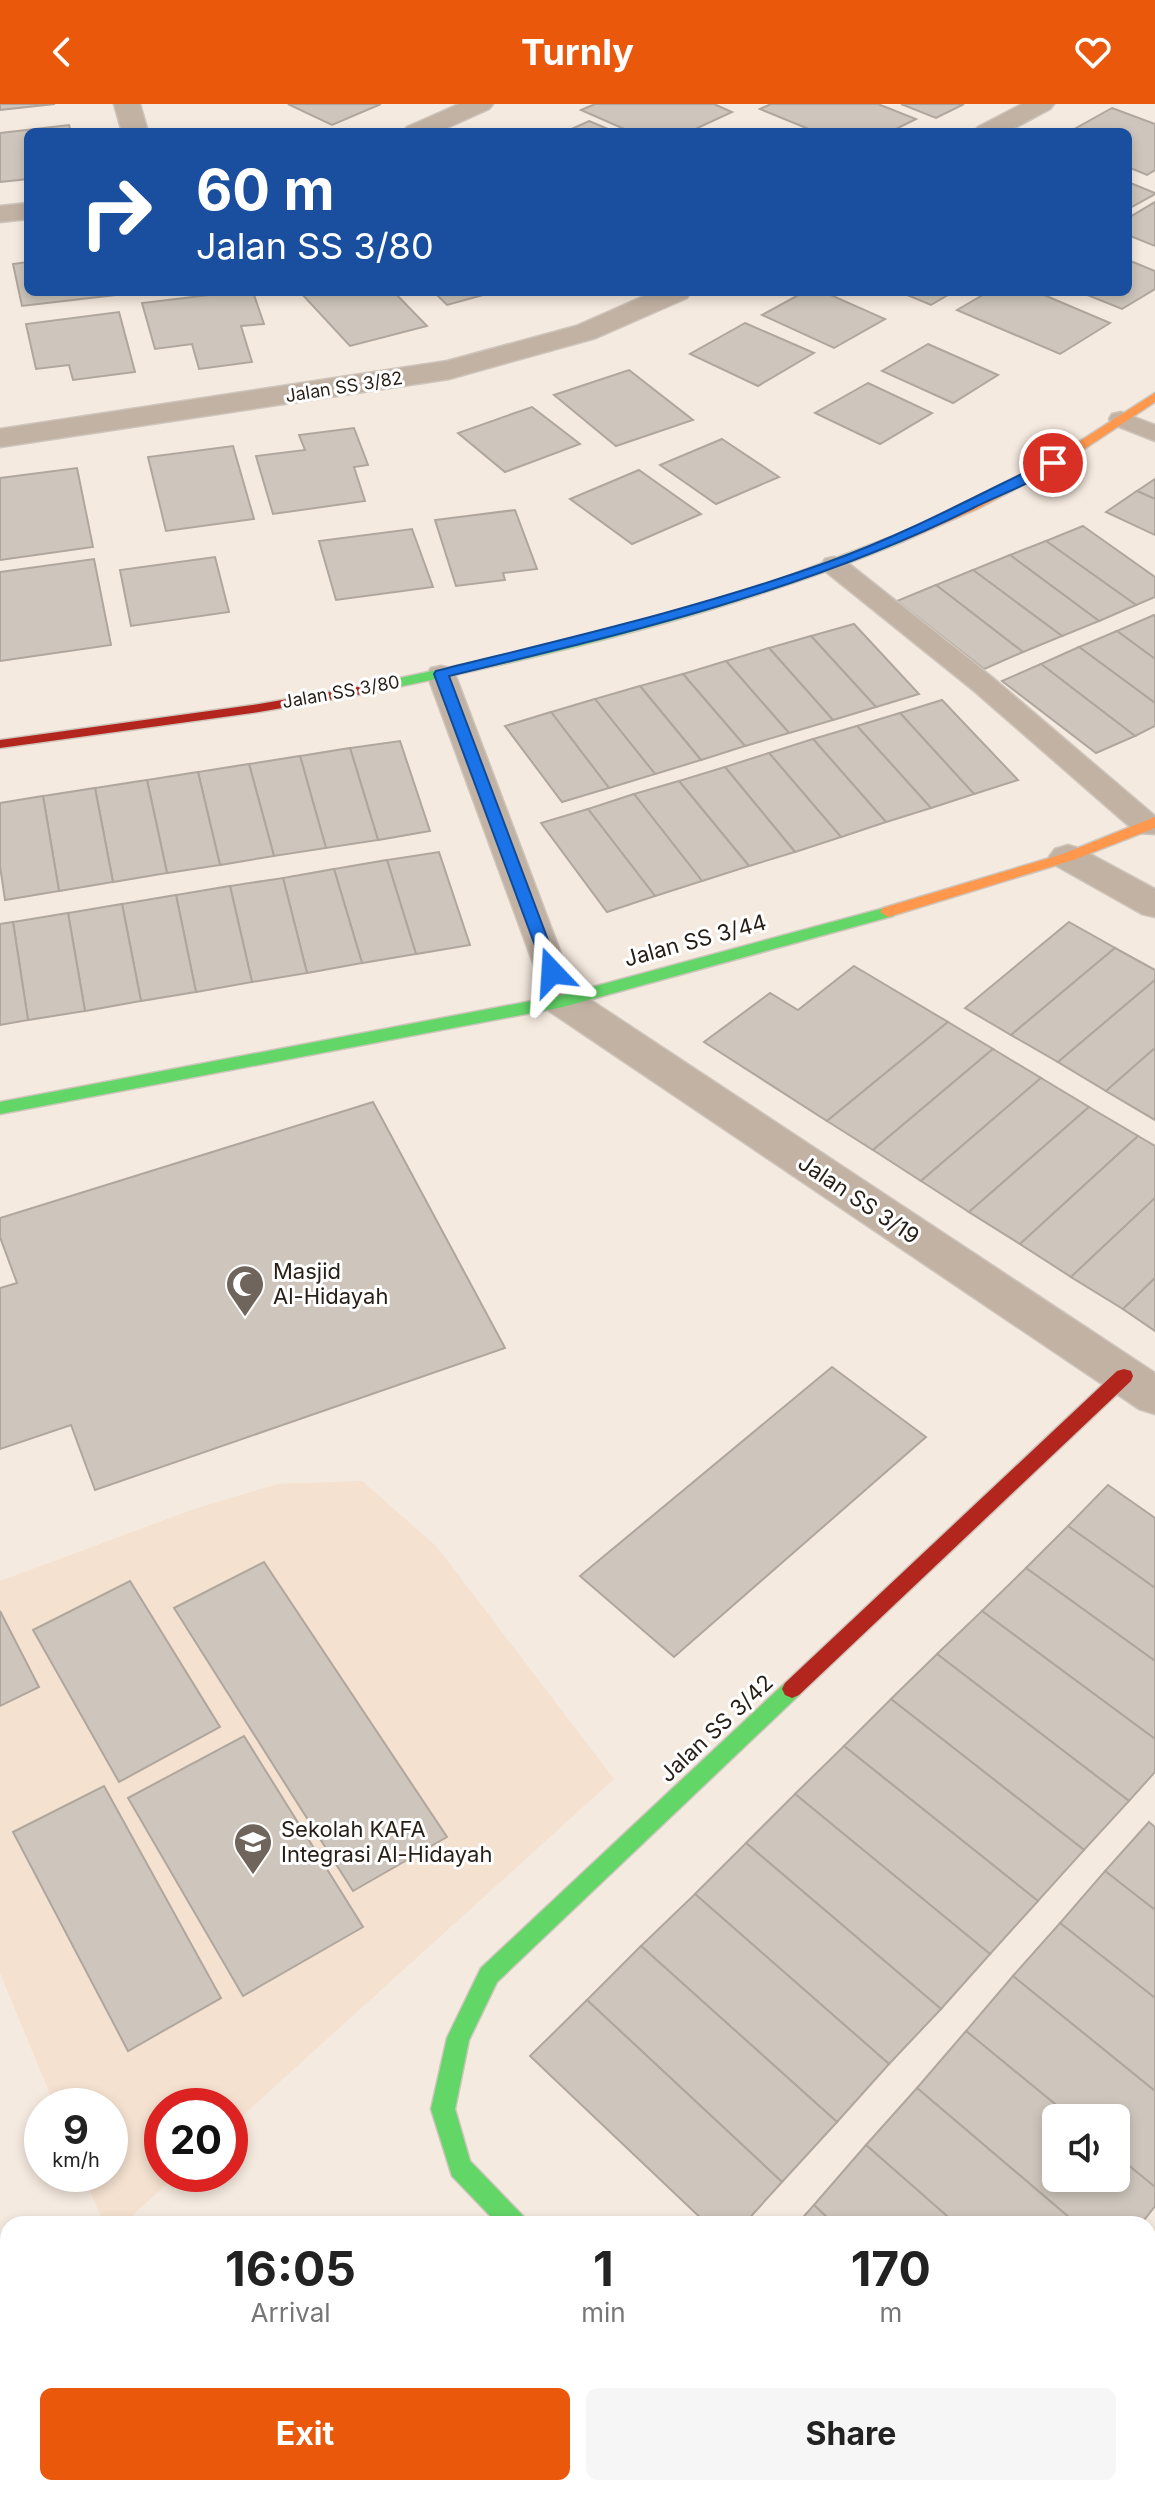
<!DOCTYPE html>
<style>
body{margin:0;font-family:Inter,sans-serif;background:#f6f6f6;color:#222;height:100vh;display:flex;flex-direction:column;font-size:30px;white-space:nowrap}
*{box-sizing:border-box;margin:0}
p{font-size:26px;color:#767676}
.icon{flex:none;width:44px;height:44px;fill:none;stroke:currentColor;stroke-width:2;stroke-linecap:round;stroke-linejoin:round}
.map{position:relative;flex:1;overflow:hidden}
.sheet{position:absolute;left:0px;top:2112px;width:1156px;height:280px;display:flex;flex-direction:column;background:#fff;border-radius:24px 24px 0 0;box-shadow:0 4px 12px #0003}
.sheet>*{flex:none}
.hud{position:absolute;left:24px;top:24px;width:1108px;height:168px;border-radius:12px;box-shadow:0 4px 12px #0003;background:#1a4fa0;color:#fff;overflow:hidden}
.controls{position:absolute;left:1042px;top:2000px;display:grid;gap:16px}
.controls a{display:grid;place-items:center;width:88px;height:88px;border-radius:12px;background:#fff;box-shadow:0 4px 12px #0003;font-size:40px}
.speed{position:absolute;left:24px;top:1984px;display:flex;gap:16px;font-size:40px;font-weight:700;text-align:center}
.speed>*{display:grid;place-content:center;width:104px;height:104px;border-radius:50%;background:#fff;box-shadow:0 4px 12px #0003;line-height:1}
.speed small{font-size:20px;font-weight:400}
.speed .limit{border:12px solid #d22;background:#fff;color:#111}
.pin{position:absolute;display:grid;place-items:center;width:68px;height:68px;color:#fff;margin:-34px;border:4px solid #fff;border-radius:50%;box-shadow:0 2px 8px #0007}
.me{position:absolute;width:88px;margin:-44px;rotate:340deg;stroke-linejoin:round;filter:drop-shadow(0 0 6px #0008)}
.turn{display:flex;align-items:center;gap:28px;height:168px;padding:0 40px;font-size:36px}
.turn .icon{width:104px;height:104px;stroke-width:2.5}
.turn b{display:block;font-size:56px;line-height:68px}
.eta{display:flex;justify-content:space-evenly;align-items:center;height:136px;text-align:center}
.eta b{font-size:48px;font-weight:700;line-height:56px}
.button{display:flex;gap:16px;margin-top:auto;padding:16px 40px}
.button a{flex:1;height:92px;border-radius:12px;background:#ea580c;color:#fff;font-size:32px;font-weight:700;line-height:92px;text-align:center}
.button a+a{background:#f6f6f6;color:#222}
header{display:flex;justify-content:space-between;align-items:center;height:104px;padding:0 40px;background:#ea580c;color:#fff;font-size:36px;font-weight:700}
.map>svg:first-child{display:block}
</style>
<header><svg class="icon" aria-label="back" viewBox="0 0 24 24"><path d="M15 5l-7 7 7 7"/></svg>Turnly<svg class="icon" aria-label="heart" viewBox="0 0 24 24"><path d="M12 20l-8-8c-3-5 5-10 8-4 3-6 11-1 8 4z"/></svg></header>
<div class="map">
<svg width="1155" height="2392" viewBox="0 0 1155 2392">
<rect width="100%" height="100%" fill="#f5eadf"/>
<path fill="#f4e1cf" d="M362,1377L437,1443L614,1675L230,2023V2002H162V2070H178L123,2120H104L83,2070H110V2002H55L0,1869V1477L197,1404L278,1380Z"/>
<g fill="#cec6bc" stroke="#afa69d" stroke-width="2">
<path d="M0,0H55L0,6Z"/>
<path d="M288,0H381L332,21Z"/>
<path d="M595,0H714L732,8L689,28H631L581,6Z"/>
<path d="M771,0H878L916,15L890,28H816L760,5Z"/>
<path d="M901,0H964L936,14Z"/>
<path d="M1112,4L1155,20V66L1147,71L1128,63V28H1069Z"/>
<path d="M589,17L615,28H565Z"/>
<path d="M69,21L71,28H28V75L0,78V29Z"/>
<path d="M1128,78L1155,89V90L1128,105Z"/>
<path d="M1155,98V142L1128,131V114Z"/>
<path d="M1128,156L1155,167V185L1122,205L1080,188H1128Z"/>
<path d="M28,158V188H115V191L22,202L13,160Z"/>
<path d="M234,188H253L264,220L241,222L252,258L199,265L192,240L155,245L142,199Z"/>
<path d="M300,188H394L427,222L350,242Z"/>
<path d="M434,188H494L447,201Z"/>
<path d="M804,188H824L885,215L834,244L762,211Z"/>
<path d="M900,188H953L931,201Z"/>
<path d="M988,188H1037L1110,219L1060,250L957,206Z"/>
<path d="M119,208L135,268L73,276L69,261L36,265L26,220Z"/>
<path d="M745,219L814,249L758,282L690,250Z"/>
<path d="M928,240L998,271L953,299L882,267Z"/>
<path d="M629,266L693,316L616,342L554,291Z"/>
<path d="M868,279L932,309L880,340L815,309Z"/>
<path d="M532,303L580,340L505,368L458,329Z"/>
<path d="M354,324L368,361L354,363L365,397L273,410L256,352L305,346L299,331Z"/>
<path d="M722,335L779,373L716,400L660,361Z"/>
<path d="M233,342L254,415L166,427L148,353Z"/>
<path d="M77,364L93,443L0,456V374Z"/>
<path d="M639,366L701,410L632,440L570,395Z"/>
<path d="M1155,375V395L1137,387Z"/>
<path d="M1137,387L1155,395V431L1106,408Z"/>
<path d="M515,406L537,465L503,469L505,476L456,482L435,416Z"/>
<path d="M1083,422L1155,473V493L1136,501L1046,437Z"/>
<path d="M412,425L433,483L336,496L319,437Z"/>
<path d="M1046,437L1136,501L1099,517L1010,451Z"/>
<path d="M1010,451L1099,517L1062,532L973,466Z"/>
<path d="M215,453L229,508L131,522L120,466Z"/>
<path d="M94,455L111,541L0,557V468Z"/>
<path d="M973,466L1062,532L1023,548L936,481Z"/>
<path d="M936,481L1023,548L984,565L897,497Z"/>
<path d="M1154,511L1155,512V555L1117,527Z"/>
<path d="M854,520L919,590L876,603L811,532Z"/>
<path d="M1117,527L1155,555V599L1079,543Z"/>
<path d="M811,532L876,603L833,616L769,544Z"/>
<path d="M1079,543L1155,599V622L1135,632L1041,560Z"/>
<path d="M769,544L833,616L789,629L726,557Z"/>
<path d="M726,557L789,629L745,642L683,570Z"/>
<path d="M1041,560L1135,632L1096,649L1002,577Z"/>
<path d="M683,570L745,642L701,656L640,582Z"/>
<path d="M640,582L701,656L655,670L595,595Z"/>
<path d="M595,595L655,670L609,684L551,608Z"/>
<path d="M942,596L1018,676L974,690L900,609Z"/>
<path d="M551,608L609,684L562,698L505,622Z"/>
<path d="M900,609L974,690L931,704L857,622Z"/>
<path d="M857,622L931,704L886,718L813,635Z"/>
<path d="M813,635L886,718L841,733L769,649Z"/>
<path d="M400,637L430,727L378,736L350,644Z"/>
<path d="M350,644L378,736L326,744L300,652Z"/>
<path d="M769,649L841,733L795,748L725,663Z"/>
<path d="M300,652L326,744L274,752L249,660Z"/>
<path d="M249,660L274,752L220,761L198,668Z"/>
<path d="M725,663L795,748L749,762L679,677Z"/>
<path d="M198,668L220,761L167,769L147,676Z"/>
<path d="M147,676L167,769L113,778L95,684Z"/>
<path d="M679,677L749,762L702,777L634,690Z"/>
<path d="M95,684L113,778L59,787L43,692Z"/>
<path d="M634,690L702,777L655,792L588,705Z"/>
<path d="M43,692L59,787L5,796L0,762V699Z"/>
<path d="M588,705L655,792L607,808L541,719Z"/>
<path d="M439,748L470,841L416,850L387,756Z"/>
<path d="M387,756L416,850L362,859L334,765Z"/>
<path d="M334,765L362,859L307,869L283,774Z"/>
<path d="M283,774L307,869L252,878L230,782Z"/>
<path d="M230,782L252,878L196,888L176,791Z"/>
<path d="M176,791L196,888L141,897L122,800Z"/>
<path d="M122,800L141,897L85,907L68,809Z"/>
<path d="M68,809L85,907L28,916L13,818Z"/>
<path d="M13,818L28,916L0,921V820Z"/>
<path d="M1069,818L1115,844L1011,931L965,904Z"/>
<path d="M1115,844L1155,866V876L1058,958L1011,931Z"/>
<path d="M854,862L948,918L827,1017L704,938L770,889L798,906Z"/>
<path d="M1155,876V944L1106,987L1058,958Z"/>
<path d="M948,918L993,945L873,1046L827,1017Z"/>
<path d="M1155,944V1016L1106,987Z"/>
<path d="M993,945L1041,974L921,1077L873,1046Z"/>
<path d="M1041,974L1089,1003L969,1108L921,1077Z"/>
<path d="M373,998L505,1244L95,1386L71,1321L0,1345V1184L17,1179L0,1133V1114Z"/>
<path d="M1089,1003L1138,1032L1020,1140L969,1108Z"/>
<path d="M1138,1032L1155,1042V1094L1071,1173L1020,1140Z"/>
<path d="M1155,1094V1174L1123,1205L1071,1173Z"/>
<path d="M1155,1174V1227L1123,1205Z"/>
<path d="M832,1263L926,1333L674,1553L580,1472Z"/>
<path d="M1108,1381L1155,1414V1484L1068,1422Z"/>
<path d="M1068,1422L1155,1484V1557L1026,1464Z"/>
<path d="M264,1458L447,1733L353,1787L174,1504Z"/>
<path d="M1026,1464L1155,1557V1635L982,1507Z"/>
<path d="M130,1477L220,1623L119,1678L33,1526Z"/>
<path d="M0,1507L39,1583L0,1602Z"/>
<path d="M982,1507L1155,1635V1668L1129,1697L937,1550Z"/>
<path d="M937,1550L1129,1697L1084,1746L891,1595Z"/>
<path d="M891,1595L1084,1746L1038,1797L844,1642Z"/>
<path d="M244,1632L363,1823L243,1892L128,1694Z"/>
<path d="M844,1642L1038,1797L990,1850L795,1690Z"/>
<path d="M104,1682L221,1894L128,1947L13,1728Z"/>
<path d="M795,1690L990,1850L941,1905L746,1739Z"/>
<path d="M1149,1718L1155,1723V1806L1105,1767Z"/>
<path d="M746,1739L941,1905L889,1960L695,1790Z"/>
<path d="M1105,1767L1155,1806V1894L1060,1819Z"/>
<path d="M695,1790L889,1960L837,2018L641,1842Z"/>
<path d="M1060,1819L1155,1894V1987L1013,1872Z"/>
<path d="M641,1842L837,2018L782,2078L587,1896Z"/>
<path d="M1013,1872L1155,1987V2083L1116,2051V2014H1072L966,1927Z"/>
<path d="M587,1896L782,2078L744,2120H707L530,1952Z"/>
<path d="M966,1927L1072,2014H1056V2074H1116V2051L1155,2083V2102L1141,2120H1077L917,1984Z"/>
<path d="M917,1984L1077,2120H956L866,2041Z"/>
<path d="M866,2041L956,2120H834L814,2101Z"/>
<path d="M814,2101L834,2120H797Z"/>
</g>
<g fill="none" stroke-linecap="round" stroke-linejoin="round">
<g stroke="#cec5bc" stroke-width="3">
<g id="lane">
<path d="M1121,308L1155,321V337L1112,320L1109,315L1112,310Z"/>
<path d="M834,453L843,455L993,574L1155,712V730L1137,729L973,586L825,467L821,461L825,455Z"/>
<path d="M441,562L451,564L455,570L579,897L574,905L563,908L552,905L547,897L427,570L431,564Z"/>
</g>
</g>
<g stroke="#cec5bc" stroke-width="3">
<g id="street">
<path d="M114,0H140L148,28H122Z"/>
<path d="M459,0H493L489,5L438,28H403L407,23Z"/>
<path d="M1022,0H1054L1050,5L1007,28H974L978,23Z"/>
<path d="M28,99V115L0,118V102Z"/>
<path d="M653,188H691L687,194L596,234L449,275L0,343V325L447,257L576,222Z"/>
<path d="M1068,741L1081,745L1155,785V813L1142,810L1055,761L1049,753L1055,745Z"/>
<path d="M563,884L577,887L1155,1269V1310L1139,1305L549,907L543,897L549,887Z"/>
<path d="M1155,2343V2392H1120L1117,2384H1148V2346Z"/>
<path d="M744,2384H810L813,2392H747Z"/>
</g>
</g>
<g stroke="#cec5bc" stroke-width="3">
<g id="fast">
<path d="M899,430L904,431V437C729,509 548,553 363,590L356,586L363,582L567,538L698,503L765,481Z"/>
<path d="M888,803L893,804L896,808L893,812L563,903L0,1010V998L563,891Z"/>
<path d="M792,1576L799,1579L802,1585L799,1591L497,1878L469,1936L455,2005L470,2057L523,2112L527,2120H498L452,2072L431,2005L447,1934L481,1864L785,1579Z"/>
<path d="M136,2384H165L169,2392H140Z"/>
</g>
</g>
<g stroke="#cec5bc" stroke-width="3">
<g id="slow">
<path d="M1155,289V298L1057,363L977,405L904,437L892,434L1049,357Z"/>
<path d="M1155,713V724L1073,756L888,813L880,808L883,804L1063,750Z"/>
<path d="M0,2160L8,2163V2196L0,2193Z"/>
</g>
</g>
<g stroke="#cec5bc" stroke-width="3">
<g id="jam">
<path d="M363,582L368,583V589L259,608L0,644V636L259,600Z"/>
<path d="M1124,1265L1131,1267L1133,1272L1131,1277L799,1591L792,1594L785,1591L782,1585L785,1579L1117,1267Z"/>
</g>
</g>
<use href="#lane" fill="#c2b2a4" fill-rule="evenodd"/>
<use href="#street" fill="#c2b2a4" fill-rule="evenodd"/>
<use href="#fast" fill="#63d668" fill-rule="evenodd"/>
<use href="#slow" fill="#ff974d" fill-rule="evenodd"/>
<use href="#jam" fill="#b3261e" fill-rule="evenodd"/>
</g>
<path fill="#1a73e8" stroke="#114b97" stroke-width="2" d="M1048,357L1059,359C1040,377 998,391 973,404C808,486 628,529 449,572L560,868L552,873L546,871L434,570L436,567C568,534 700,504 828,458C904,431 976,392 1048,357Z"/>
<defs>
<g id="mosque-pin" transform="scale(2)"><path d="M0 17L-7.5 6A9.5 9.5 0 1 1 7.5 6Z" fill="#6f655c" stroke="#fff"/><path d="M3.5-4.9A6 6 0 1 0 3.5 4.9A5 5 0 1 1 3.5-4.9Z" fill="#fff"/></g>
<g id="school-pin" transform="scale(2)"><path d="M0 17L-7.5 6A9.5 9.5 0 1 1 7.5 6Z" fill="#6f655c" stroke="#fff"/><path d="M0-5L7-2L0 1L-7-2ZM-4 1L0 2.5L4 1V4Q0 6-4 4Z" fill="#fff"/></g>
</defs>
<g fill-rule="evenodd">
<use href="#mosque-pin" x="245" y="1180"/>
<use href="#school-pin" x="253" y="1738"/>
</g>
<g text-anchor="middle" stroke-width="6" stroke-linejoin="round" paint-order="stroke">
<g font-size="18" fill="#271e16" stroke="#fff">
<text transform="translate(344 283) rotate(-9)" y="6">Jalan SS 3/82</text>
<text transform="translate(341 588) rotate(-10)" y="6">Jalan SS 3/80</text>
</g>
<g font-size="22" fill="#271e16" stroke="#fff">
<text transform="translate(695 836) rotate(-15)" y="8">Jalan SS 3/44</text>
<text transform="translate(859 1095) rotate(34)" y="8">Jalan SS 3/19</text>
<text transform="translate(716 1624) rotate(-43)" y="8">Jalan SS 3/42</text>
</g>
<g font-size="22" fill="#271e16" stroke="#fff" text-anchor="start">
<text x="273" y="1175">Masjid<tspan x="273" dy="25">Al-Hidayah</tspan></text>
<text x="281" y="1733">Sekolah KAFA<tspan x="281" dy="25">Integrasi Al-Hidayah</tspan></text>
</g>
</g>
</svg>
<div class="controls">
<a><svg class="icon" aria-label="sound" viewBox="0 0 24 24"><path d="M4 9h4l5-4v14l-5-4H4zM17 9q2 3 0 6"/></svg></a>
</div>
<div class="speed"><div>9<small>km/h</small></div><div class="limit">20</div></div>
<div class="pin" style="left:1053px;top:359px;background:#d93025"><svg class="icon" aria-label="arrive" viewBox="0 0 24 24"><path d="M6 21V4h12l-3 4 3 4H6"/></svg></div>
<svg class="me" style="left:552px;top:868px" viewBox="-20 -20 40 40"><path d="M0-17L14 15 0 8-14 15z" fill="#1a73e8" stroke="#fff" stroke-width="4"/></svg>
<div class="hud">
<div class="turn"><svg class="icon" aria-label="right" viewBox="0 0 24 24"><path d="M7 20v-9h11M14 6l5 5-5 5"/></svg><div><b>60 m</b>Jalan SS 3/80</div></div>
</div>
<section class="sheet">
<div class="eta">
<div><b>16:05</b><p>Arrival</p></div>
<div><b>1</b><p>min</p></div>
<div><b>170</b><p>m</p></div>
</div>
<div class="button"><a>Exit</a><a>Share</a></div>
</section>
</div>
